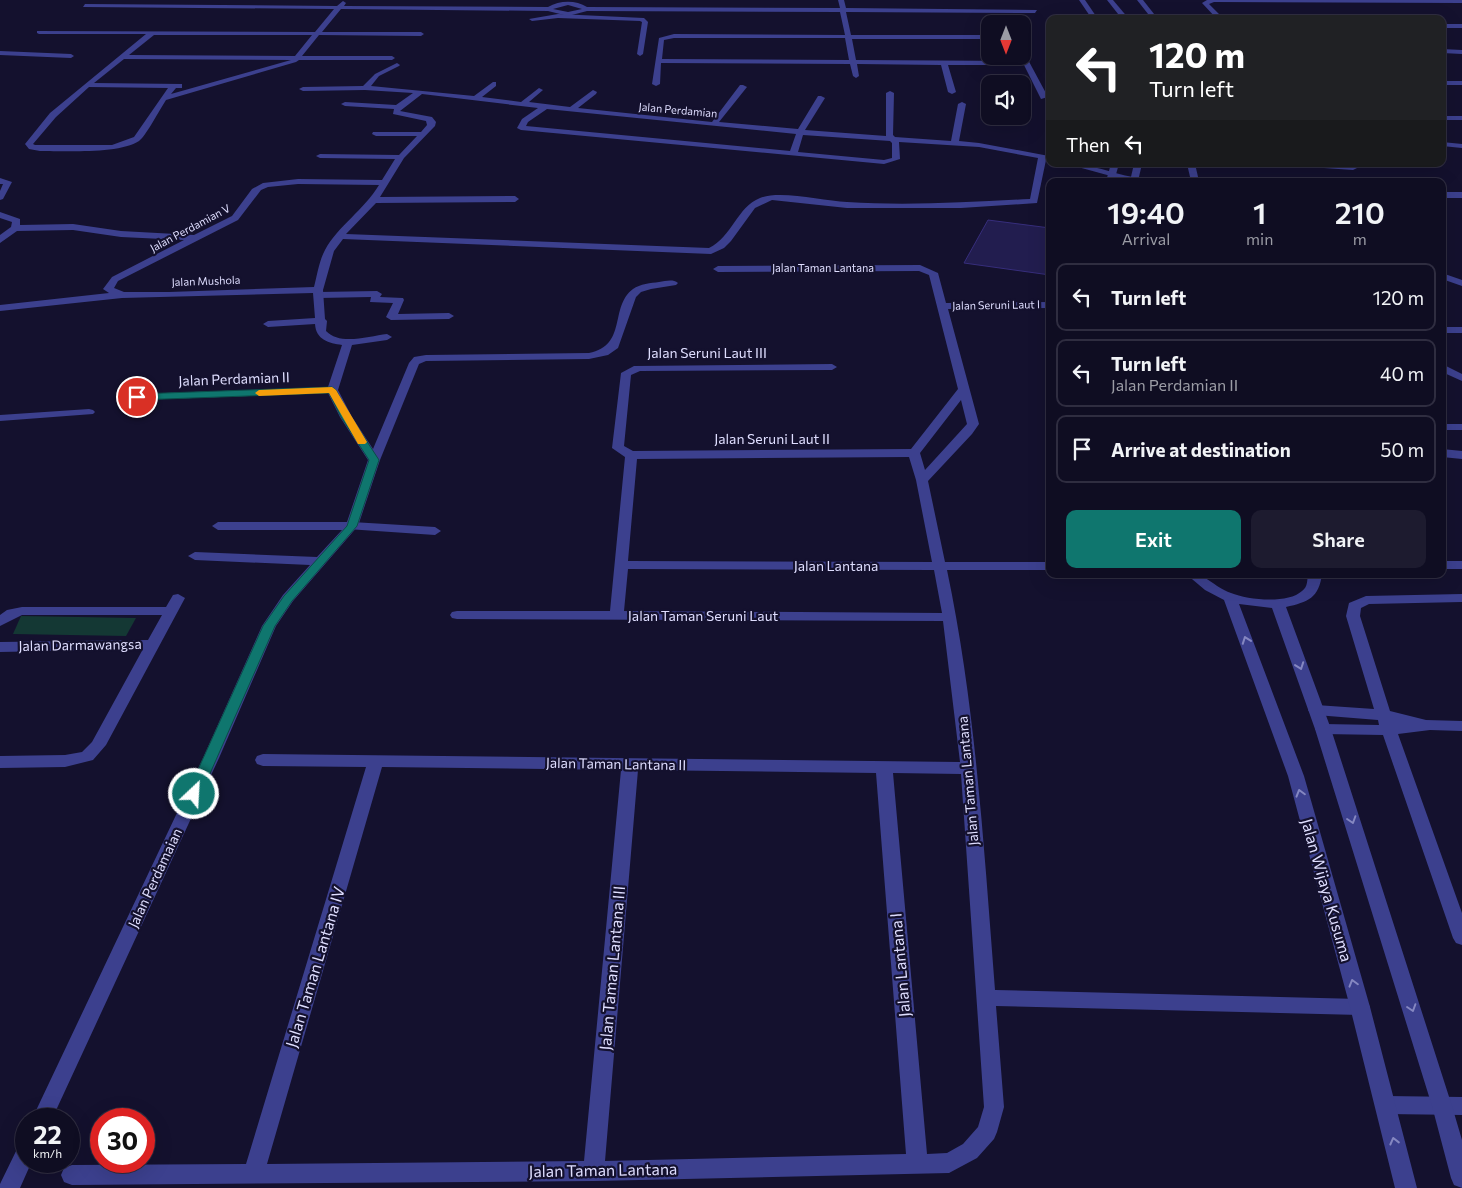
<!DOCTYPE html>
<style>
body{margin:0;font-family:Commissioner,sans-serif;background:#1d1b2f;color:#f1f3f6;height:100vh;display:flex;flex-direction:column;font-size:19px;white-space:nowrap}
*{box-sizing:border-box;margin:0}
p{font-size:16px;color:#9b9ca5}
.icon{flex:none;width:28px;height:28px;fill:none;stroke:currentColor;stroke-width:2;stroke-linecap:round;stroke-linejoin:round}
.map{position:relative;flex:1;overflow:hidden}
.side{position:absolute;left:1046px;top:178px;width:400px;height:400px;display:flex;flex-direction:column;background:#0f0d22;border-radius:10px;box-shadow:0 5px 20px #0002,0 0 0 1px #2f2d40}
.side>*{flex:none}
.top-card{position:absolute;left:1046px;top:15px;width:400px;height:152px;border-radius:10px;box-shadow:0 5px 20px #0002,0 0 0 1px #2f2d40;background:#202124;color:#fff;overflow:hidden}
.needle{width:32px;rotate:180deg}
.buttons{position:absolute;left:981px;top:15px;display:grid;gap:10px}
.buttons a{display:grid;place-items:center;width:50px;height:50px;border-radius:10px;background:#0f0d22;box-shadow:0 5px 20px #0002,0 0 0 1px #2f2d40;font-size:25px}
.speed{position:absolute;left:15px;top:1108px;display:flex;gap:10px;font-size:25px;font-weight:700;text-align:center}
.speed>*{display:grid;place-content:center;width:65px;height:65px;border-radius:50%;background:#0f0d22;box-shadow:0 5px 20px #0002,0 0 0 1px #2f2d40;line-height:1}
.speed small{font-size:12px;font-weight:400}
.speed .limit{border:8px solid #d22;background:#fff;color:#111}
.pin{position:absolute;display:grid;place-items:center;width:42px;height:42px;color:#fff;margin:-21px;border:2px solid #fff;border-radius:50%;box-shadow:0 1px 5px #0007}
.me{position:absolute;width:55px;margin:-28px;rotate:25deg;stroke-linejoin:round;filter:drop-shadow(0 0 4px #0008)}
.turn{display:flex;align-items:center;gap:18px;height:105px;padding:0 20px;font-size:22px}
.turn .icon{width:65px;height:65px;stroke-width:2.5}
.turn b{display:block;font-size:35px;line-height:42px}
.then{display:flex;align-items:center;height:48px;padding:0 20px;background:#0003;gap:10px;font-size:19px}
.eta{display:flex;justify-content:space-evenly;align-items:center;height:85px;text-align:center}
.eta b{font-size:30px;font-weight:600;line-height:35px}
.action{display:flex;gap:10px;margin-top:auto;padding:10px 20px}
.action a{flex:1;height:58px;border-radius:10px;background:#0f766e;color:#fff;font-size:20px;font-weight:600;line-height:58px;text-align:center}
.action a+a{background:#1d1b2f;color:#f1f3f6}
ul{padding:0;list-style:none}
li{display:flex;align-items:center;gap:15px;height:68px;margin:0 10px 8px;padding:0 10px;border:2px solid #2f2d40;border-radius:10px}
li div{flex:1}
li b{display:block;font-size:19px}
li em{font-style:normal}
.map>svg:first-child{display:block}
</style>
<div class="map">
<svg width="1462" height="1188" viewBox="0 0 1462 1188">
<rect width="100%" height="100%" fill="#14112e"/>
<path fill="#143834" d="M21,616L136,618L126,636L13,634Z"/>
<path fill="#221d4f" stroke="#372e7c" d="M988,220L1050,228V275L964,263Z"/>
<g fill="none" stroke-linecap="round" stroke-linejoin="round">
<g fill="#3c408e" fill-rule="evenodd">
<path d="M1079,0H1085L1098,19H1092Z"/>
<path d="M558,14L644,18L648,22L643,54L640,56L637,54L642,22L640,21L558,18L532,21L529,19Z"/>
<path d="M377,291L382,294L380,297L403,298L404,300L398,314L449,313L454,316L449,319L391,320L386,317L393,303L370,302L371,297L319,298L314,295L319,292Z"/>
<path d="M352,522L435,527L441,531L435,535L347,529L346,526L347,523Z"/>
</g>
<g fill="#3c408e" fill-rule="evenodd">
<path d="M838,0H844L846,8L1037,10L1035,13L846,12L851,35H990V39H852L856,60L1022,61L1020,56H1022L1023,54L1026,56L1048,97L1041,99L1024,65H948L956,92L952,94L948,92L941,65L857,64L859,76L856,78L853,76L850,64L661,63L660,84L656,86L652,84L659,38L674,34L845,35L840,12L587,11L568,16L548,11L341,9L322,32H421L424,34L421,36L319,35L302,56H392L395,58L392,60H299L296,62L166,100C160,109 146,136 139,141C120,154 64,151 40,151L29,149L25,144L50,113L146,34H39L37,33V31L315,32L334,9L83,7L85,4L337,6L343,1L346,3L344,6L548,7C560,0 576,0 587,7L840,8ZM568,5L582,9L568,12L553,9ZM154,35H312L295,56L129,55ZM674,38H845L849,60L662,59L664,40ZM124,59L291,60L171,94L176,88H182V84L94,83ZM89,87L168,88L134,137L112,145H35L33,144L56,117Z"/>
<path d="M1207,0H1462V3L1214,2L1209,4L1224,19H1217L1202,3Z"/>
<rect x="1442" y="24" width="20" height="4"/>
<path d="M1442,49L1462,50V54L1442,53Z"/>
<path d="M0,51L71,54L74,56L71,58L0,55Z"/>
<path d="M397,63L400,65L399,66L379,76L371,86L474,96L493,82H496V86L482,97L521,102L539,88L543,90L529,102L570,107L593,90L597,92L596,94L578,108L712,122L740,85H743L747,87L719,122L798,129L818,96H821L825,98L805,130L886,136V93L890,91L894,93L893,135L895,137L951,141L958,104L962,102L966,104L959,141L979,143L1049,156L1050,160H1046L1037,203L961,208H847L772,200L755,208L731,241L724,248L711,254L343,239L334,251L323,290L325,319L327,321L326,331C340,346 369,336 387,334L392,337L387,340L352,345L338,390L352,417L373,449L409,363L414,357L426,355L589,353C628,345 609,307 633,289C640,284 651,283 659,282C666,281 673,279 678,283L676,285L651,289L641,292L636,297L618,348L608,355L589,359L426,361L419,364L380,460L358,526L293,601L276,626L219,758L52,1119H32L203,758L262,626L283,595L310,565L195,560L188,556L195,552L317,557L342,530H218L212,526L218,522H347L368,460L340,417L328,393L137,400L131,397L137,394L328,387L342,345C329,343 316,340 315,324L268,327L263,324L268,321L315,318L313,293L122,298L0,311V305L109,293L103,289L112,277L184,240L121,237L73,230L17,231L0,243V235L11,227L12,222L0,218V212L20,219V225L73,224L121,231L194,235L232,216L252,189L263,183L298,179L382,180L395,159L320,158L316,156L320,154L399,155L417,136H376L372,134L373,132H421L427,125L426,121L393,114L394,109L345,106L341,104L345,102L396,105L413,93L365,90L303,91L299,89L303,87L363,86L375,74ZM422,94L538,108L522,119L517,128L521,130L884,164L900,159L899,142L979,147L1038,158L1030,199C969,202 908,206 847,202C823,201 781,190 760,198C737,207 732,237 709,248L346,234L376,203L515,202L519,199L515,196L380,197L404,158L435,126L436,122L432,117L400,111ZM547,109L796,134L790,151L526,126L528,122ZM803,135L890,141L892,143V158L884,160L798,152ZM298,184L379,185C364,210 338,226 325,250C319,261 317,276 314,287L169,292H124L114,288L118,281L238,220L261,190L268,187Z"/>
<rect x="1442" y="81" width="20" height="4"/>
<rect x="1442" y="116" width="20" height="4"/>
<path d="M1442,142L1462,144V148L1442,146Z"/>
<path d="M1067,164C1089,163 1111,173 1133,177C1141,179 1152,176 1159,181H1129Z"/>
<path d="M1187,164H1195L1199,181H1191Z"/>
<path d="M1291,164C1305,163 1346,161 1357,168L1353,170L1295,166Z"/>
<path d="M0,178L12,182L3,199L0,200V191L3,184H0Z"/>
<rect x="1442" y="192" width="20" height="6"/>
<path d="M920,265L938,273L946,303L1050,302V308L948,309L979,424L972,434L928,481L945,562H1050V570H947C976,708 984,850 995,990L1360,999L1367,1001L1370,1007L1367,1013L1360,1015L996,1006L1004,1107L997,1132L994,1139L977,1158L949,1173L594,1181L72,1185L64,1182L61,1175L64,1168L72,1165L246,1164L366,767L263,766L257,764L255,760L257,756L263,754L960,762L943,621L457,619L452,618L450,615L452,612L457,611H610L625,457L612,448L621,373L634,366L832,364L837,367L832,370L640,371L631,375L624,446L633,451L911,449L958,389L929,275L919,271L718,272L713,269L718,266ZM961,400L967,424L925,470L920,453ZM909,457L916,480L932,562L628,561L637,459ZM628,569L934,570L942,613L624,611ZM382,767L621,770L584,1161L267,1164ZM638,770L876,773L906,1154L605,1161ZM893,773L961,774L984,1107L978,1127L963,1144L947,1153L927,1154Z"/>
<path d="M1442,273L1462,280V286L1442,279Z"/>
<rect x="1442" y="327" width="20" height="6"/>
<path d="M1442,364L1462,374V381L1442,372Z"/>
<path d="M89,409L93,410L95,412L93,414L0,421V415Z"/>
<rect x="1442" y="424" width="20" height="6"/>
<path d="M1442,449L1462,451V459L1442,457Z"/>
<rect x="1442" y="561" width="20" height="8"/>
<path d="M178,594L185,598L106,745L93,760L65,767L0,768V756L65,755L82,752L92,742L143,649L0,652V642L148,640L162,615H22L0,626V615L7,610L22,607H166L173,595Z"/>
<path d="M1462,594V602L1369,604L1361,608L1360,616L1390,711L1426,720L1462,721V731L1430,730L1398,734L1462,913V945L1456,943L1453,938L1383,735L1323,734L1318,733L1315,729L1318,725L1323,724L1379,725L1378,720L1316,715L1311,714L1308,710L1311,706L1316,705L1374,709L1346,616L1349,603L1366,596Z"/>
<path d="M1386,1096L1462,1097V1115L1386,1114L1379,1111L1376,1105L1379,1099Z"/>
<path d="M26,1142V1161H32L20,1188H0V1184L19,1145Z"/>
</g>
<g fill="#3c408e" fill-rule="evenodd">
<path d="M1107,0H1113L1129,19H1122Z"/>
<path d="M1137,0H1143L1158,19H1152Z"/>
<path d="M1111,164H1119L1114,181H1106Z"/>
<path d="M1134,164H1142L1138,181H1130Z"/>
<path d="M1186,574C1207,573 1212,586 1231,593C1248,600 1288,604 1302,591C1308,587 1307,580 1308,574H1322C1319,598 1308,602 1286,607L1331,729L1452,1106L1462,1140V1188L1454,1185L1451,1178L1432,1106L1315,729L1272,608L1239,604L1304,776L1370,1007L1417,1188H1395L1350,1007L1288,776L1224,600L1205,590Z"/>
</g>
</g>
<defs><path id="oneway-chevron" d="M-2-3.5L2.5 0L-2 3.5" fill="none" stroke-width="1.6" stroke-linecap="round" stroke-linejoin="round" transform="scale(1.25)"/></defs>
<g stroke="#8587c1">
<use href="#oneway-chevron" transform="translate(1246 640) rotate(-110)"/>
<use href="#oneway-chevron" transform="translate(1300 666) rotate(70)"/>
<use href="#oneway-chevron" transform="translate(1300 793) rotate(-106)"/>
<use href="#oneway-chevron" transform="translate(1352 820) rotate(72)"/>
<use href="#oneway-chevron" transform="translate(1353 983) rotate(-106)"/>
<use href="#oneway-chevron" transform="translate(1412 1008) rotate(72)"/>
<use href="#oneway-chevron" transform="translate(1394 1141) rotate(-104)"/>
</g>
<path fill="#0f766e" stroke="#0a4d48" d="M332,387L336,390L351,417L379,460L357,526L292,601L275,626L201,794L199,797H189L187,794L263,626L284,596L347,526L369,460L341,417L329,393L137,400L132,397L137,394Z"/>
<path fill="#f59e0b" d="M332,387L336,390L367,442L365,444H358L329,393L259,396L255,393L259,390Z"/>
<g text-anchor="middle" stroke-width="4.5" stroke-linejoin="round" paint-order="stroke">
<g font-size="11" fill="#dfdeff" stroke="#14112e">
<text transform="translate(678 110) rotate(5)" y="4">Jalan Perdamian</text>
<text transform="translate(190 228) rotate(-28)" y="4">Jalan Perdamian V</text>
<text x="823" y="272">Jalan Taman Lantana</text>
<text transform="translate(206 281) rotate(-2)" y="4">Jalan Mushola</text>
<text transform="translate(996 305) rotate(-1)" y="4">Jalan Seruni Laut I</text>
</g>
<g font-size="14" fill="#dfdeff" stroke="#14112e">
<text x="707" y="358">Jalan Seruni Laut III</text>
<text transform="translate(234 379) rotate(-2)" y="5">Jalan Perdamian II</text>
<text x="772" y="444">Jalan Seruni Laut II</text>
<text x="836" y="571">Jalan Lantana</text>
<text x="703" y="621">Jalan Taman Seruni Laut</text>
<text transform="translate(80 645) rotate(-1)" y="5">Jalan Darmawangsa</text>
<text transform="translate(616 764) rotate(1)" y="5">Jalan Taman Lantana II</text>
<text transform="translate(968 781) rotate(-95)" y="5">Jalan Taman Lantana</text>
<text transform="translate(155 878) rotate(-65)" y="5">Jalan Perdamaian</text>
</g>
<g font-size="16" fill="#dfdeff" stroke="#14112e">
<text transform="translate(1327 890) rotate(74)" y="6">Jalan Wijaya Kusuma</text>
<text transform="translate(900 965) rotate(-95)" y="6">Jalan Lantana I</text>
<text transform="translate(315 967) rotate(-73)" y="6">Jalan Taman Lantana IV</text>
<text transform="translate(612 968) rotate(-85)" y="6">Jalan Taman Lantana III</text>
<text transform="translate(603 1170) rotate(-1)" y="6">Jalan Taman Lantana</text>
</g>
</g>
</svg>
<div class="buttons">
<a><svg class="needle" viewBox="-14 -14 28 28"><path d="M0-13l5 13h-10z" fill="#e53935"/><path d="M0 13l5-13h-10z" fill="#9b9ca5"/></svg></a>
<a><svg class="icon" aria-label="sound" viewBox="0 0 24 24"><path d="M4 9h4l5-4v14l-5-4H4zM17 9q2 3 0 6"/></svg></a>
</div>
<div class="speed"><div>22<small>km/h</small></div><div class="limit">30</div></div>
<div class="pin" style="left:137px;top:397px;background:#d93025"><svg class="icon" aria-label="arrive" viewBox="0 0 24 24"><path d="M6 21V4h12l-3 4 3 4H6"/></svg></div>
<svg class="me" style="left:194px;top:794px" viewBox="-20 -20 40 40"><circle r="17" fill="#0f766e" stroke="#fff" stroke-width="3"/><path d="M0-11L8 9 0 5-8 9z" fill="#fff"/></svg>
<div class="top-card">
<div class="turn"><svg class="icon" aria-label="left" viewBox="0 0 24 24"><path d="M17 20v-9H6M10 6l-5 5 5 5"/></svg><div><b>120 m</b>Turn left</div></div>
<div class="then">Then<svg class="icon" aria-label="left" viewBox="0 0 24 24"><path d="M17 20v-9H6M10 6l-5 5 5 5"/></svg></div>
</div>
<section class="side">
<div class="eta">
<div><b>19:40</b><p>Arrival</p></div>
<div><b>1</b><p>min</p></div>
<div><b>210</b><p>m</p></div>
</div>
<ul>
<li><svg class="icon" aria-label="left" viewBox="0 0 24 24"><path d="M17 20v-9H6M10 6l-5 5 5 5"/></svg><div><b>Turn left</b></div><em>120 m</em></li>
<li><svg class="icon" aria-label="left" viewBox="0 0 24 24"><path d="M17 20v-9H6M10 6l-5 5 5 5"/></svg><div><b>Turn left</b><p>Jalan Perdamian II</p></div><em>40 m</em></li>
<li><svg class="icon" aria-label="arrive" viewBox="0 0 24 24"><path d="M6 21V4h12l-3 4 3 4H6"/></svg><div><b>Arrive at destination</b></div><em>50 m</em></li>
</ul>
<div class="action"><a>Exit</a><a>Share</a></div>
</section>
</div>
